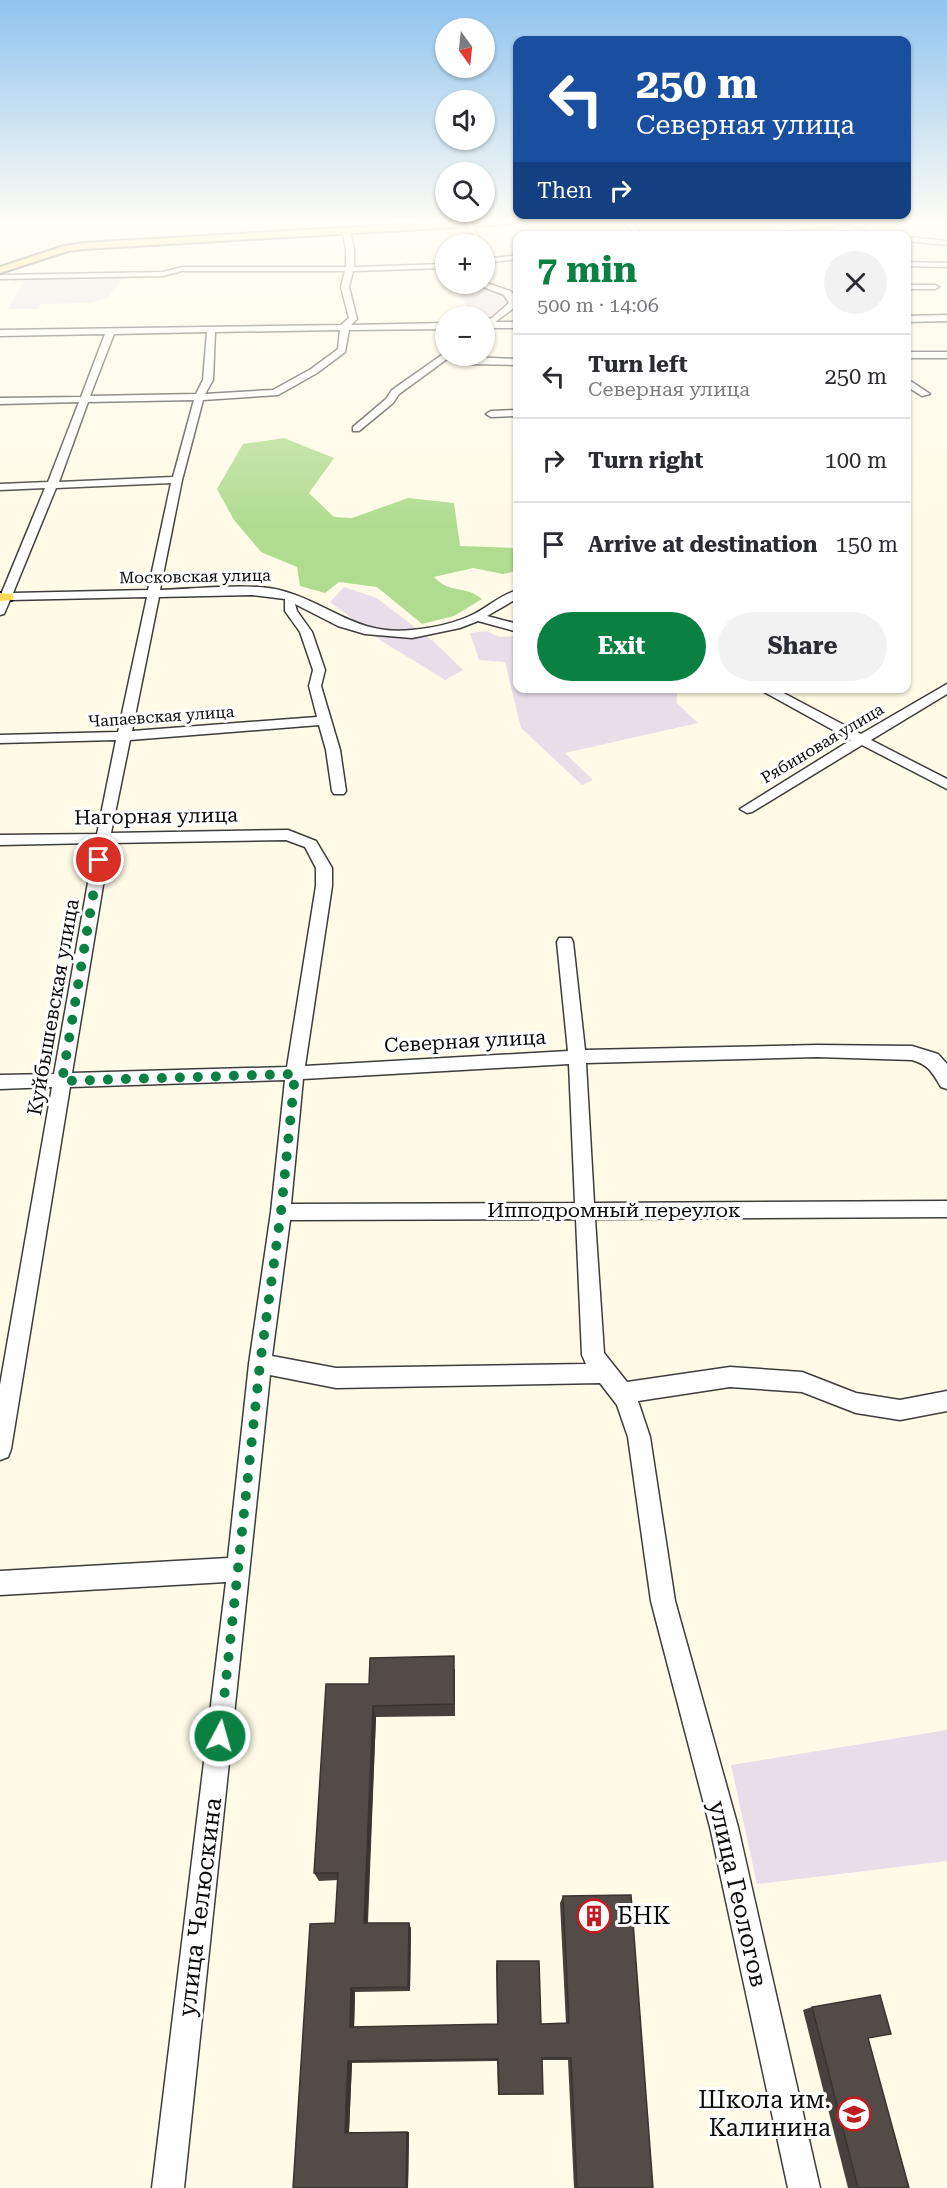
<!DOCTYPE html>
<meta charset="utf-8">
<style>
body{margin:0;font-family:"Roboto Serif",serif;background:#f2f2f3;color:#2b2b33;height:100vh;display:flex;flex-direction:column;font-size:22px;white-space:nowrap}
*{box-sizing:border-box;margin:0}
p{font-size:20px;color:#7c7c81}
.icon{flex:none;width:33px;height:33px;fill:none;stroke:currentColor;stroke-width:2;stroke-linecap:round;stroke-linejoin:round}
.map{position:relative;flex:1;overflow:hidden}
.sheet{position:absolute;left:513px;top:231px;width:398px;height:462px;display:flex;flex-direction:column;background:#fff;border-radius:12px;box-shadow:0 2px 4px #0004}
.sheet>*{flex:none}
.guide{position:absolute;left:513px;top:36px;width:398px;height:183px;border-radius:12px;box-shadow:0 2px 4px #0004;background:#1a4fa0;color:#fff;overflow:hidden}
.needle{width:39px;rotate:165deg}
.tools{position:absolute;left:435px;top:18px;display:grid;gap:12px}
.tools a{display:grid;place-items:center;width:60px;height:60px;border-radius:50%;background:#fff;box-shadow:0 2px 4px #0004;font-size:30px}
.pin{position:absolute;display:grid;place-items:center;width:51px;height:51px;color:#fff;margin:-26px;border:3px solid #fff;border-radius:50%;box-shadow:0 2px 6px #0007}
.me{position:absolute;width:66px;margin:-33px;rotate:6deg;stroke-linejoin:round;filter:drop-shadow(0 0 4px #0008)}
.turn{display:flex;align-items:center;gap:21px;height:126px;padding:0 24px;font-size:27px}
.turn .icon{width:78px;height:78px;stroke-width:2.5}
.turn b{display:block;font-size:42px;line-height:51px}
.then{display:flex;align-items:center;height:57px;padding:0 24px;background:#0003;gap:12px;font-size:22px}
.round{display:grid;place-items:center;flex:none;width:63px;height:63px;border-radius:32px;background:#f2f2f3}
.overview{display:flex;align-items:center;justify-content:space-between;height:102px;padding:0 24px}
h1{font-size:36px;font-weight:700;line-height:45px;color:#0b8043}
.button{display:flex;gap:12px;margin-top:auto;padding:12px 24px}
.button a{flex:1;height:69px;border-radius:36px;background:#0b8043;color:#fff;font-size:24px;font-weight:700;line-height:69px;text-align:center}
.button a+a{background:#f2f2f3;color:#2b2b33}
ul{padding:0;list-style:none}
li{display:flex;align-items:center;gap:18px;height:84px;padding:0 24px;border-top:2px solid #e1e1e2}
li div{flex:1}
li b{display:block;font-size:22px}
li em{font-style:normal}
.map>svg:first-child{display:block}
</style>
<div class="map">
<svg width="947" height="2188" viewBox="0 0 947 2188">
<rect width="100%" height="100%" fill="#fffbe7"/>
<g fill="#e9ddea">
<path d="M125,276L106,299L88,303L41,304L38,309H8L23,283H12L15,278Z"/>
<path d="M462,284H479L475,294L484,286L499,292L506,296L507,303L495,319L485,322L484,316H463L466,302L460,299Z"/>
<path d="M344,587L377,598L433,641L463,670L445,680L380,640L330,602Z"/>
<path d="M486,631L500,637L517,636L518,688L677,689V703L698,723L565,753L593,780L582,785L521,728L505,662L479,660L470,633Z"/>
<path d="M947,1730V1861L757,1884L731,1765Z"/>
</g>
<path fill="#b0dc8f" d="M284,438L334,458L309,493L334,517L352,518L408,498L454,503L460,546L517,548V571L503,574L473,568L434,577C451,595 464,584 482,599L454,616L422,624L377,587L339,582L325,593L300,586L297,567L261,552L234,520L217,489L243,444Z"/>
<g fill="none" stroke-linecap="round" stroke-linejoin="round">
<g stroke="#3d3d3d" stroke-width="3">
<g id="minor">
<path d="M464,221H470L482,244H476Z"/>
<path d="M623,221H631L643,236H636Z"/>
<path d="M939,221H947V226Z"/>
<path d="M845,225L881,236H868L845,229L830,233L715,236L830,229Z"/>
<path d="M346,228L350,230L354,249V267L446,264V268L353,271L349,287L357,319L351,325L446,323V329L349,330L345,352L317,373L278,395L203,400L182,480L160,590C193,589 254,582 283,591C330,604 357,636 412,630C432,628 456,623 474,614C488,607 502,594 518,590V598L487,616L518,624V632L478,621L460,628L412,638L365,634L338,626L295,604L297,611L312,632L325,670L321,686L340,750L346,791L344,794H334L332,791L326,750L319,725L130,740L111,833L288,830L316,841L332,868V886L305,1066L568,1051L557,942L559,938H571L573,942L585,1050L817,1045L912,1046L938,1054L947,1064V1089L941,1087C932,1072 929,1065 912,1060L817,1057L586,1063L594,1203L947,1201V1217L595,1219L604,1353L627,1382L730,1367L802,1372L856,1393L900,1400L947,1391V1411L900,1420L856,1413L802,1392L730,1387L638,1401L650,1437L675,1601L738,1827L820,2188H788L710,1827L651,1601L628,1437L617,1405L600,1383L336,1388L270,1375L184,2188H152L226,1582L0,1595V1571L228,1558L249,1364L271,1212L285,1080L70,1087L11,1449L8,1457L0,1460V1385L52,1087L0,1089V1075L54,1074L95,843L0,845V835L97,834L116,740L0,743V735L118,732L147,597L10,600L4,614L0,615V597L45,488L0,490V484L48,482L79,402L0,404V398L81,397L105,334L0,336V330L341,325L349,318L341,287L345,271H182L163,276L0,279V275L163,272L182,267H346V249L342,230ZM340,330L338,349L311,369L273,390L205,394L213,380L215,332ZM207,332L203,380L196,394L90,396L114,334ZM194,400L173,477L59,482L88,402ZM171,483L148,590L13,593L56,488ZM252,595L285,599V611L300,632L313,670L309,686L317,717L132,731L159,597ZM286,840L305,847L316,868V886L287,1067L72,1073L110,843ZM569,1064L575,1203L291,1204L303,1079ZM576,1219L582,1355L586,1364L336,1368L272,1356L290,1220Z"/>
<path d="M906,237L947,241V245L906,241Z"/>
<path d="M518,255V259L484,263V259Z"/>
<path d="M906,262L947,263V267L906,266Z"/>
<path d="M484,282L510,291L518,298V305L495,322H518V328H484V320L492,318L509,303L504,295L481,286L480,284Z"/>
<path d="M906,285H935L939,287L935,289H906Z"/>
<path d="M947,315V321L906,322V316Z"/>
<path d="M446,352V356L518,359V365L469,364L447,359L399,394L393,403L359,431H353V427L386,399L392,390Z"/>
<rect x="906" y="352" width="41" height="6"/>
<path d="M906,379L909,380L930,394L922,396L906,386Z"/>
<path d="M518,410V416L491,417L486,414L491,411Z"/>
<path d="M947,684V694L871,740L947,779V789L862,745L752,812L747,813L740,809L851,740L757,688H774L861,734Z"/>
</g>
</g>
<g stroke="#1b1b1b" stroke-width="4">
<g id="major">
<path d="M462,221H512L508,224L84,249L68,251L0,273V267L64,246L84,243Z"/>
<path d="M835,221H844L850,227L842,229Z"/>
<path d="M0,593L12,594L14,597L12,600L0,601Z"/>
</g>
</g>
<use href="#minor" fill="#fff" fill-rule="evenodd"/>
<use href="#major" fill="#ffd957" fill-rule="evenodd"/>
</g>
<g fill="#47403c">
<path d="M455,1669V1716L376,1717L368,1923H409L411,1929L410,1991L355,1992L354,2027L497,2024L496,1966L497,1961L541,2024H566L560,1903L563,1896L653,2188H574L568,2060H542L543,2094H541L498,2095L497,2061L352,2063L349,2132H409L408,2188H293L335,1923L338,1880L319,1881L314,1873L369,1684Z"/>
<path d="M812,2007L868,2038L909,2188H848L803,2010Z"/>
</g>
<g fill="#3a3431">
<path d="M373,1706L376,1717L367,1929L364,1923Z"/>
<path d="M409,1923L411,1929L410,1991L408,1987Z"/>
<path d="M351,1988L355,1992L354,2030L350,2027Z"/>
<path d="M348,2061L352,2063L349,2132L345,2133Z"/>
<path d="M407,2132H409L408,2188H406Z"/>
</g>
<g fill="#534b46" stroke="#3a3431" stroke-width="1.5">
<path d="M454,1656V1704L373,1706L364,1923H409L408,1987L351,1988L350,2027L498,2024L497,1961H539L541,2024L569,2023L563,1896L631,1895L653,2188H577L571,2058H542L543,2094H499L498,2059L348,2061L345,2133L407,2132L406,2188H293L310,1924L335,1923L338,1873H314L326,1684H369L370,1658Z"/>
<path d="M880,1995L891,2034L868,2038L909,2188H858L812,2007Z"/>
</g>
<linearGradient id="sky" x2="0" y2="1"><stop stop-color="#8fc3ef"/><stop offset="0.42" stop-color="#fffdf4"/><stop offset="1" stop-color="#fffdf4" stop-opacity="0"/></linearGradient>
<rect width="947" height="527" fill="url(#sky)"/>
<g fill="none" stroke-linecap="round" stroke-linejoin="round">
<path stroke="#0b8043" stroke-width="10" stroke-dasharray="0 18" d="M99,860L62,1081L295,1074L281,1212L260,1364L220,1736"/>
</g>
<defs>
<g id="building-ring" transform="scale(1.725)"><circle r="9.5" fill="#fff" stroke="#bf1d22" stroke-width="1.5"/><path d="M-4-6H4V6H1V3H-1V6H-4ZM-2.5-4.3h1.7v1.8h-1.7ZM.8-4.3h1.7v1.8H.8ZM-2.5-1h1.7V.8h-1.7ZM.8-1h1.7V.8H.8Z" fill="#bf1d22"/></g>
<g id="school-ring" transform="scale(1.725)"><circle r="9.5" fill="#fff" stroke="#bf1d22" stroke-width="1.5"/><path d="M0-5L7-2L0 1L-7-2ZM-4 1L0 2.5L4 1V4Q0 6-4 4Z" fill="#bf1d22"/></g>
</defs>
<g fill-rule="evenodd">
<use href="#building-ring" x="594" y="1916"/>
<use href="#school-ring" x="854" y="2114"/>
</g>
<g text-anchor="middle" stroke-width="6" stroke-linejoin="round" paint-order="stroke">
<g font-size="16" fill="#0a0a0a" stroke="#fff">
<text transform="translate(195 576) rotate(-1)" y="6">Московская улица</text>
<text transform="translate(161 716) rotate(-4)" y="6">Чапаевская улица</text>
<text transform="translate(822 743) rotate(-31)" y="6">Рябиновая улица</text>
</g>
<g font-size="20" fill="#0a0a0a" stroke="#fff">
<text transform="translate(156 816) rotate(-1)" y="7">Нагорная улица</text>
<text transform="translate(53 1007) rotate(-80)" y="7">Куйбышевская улица</text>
<text transform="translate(465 1041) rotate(-3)" y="7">Северная улица</text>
<text x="614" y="1217">Ипподромный переулок</text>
</g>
<g font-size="24" fill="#0a0a0a" stroke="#fff">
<text transform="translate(738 1894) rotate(77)" y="8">улица Геологов</text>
<text transform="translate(200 1907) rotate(-83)" y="8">улица Челюскина</text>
</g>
<g font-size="24" fill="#0a0a0a" stroke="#fff" text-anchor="start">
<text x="617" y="1924">БНК</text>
<text x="831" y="2108" text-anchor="end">Школа им.<tspan x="831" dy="28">Калинина</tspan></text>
</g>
</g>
</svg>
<div class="tools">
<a><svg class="needle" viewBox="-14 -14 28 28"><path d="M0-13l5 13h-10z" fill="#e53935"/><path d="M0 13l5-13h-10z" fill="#7c7c81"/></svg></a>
<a><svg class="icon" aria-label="sound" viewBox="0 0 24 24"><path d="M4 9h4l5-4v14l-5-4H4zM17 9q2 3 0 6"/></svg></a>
<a><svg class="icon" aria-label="search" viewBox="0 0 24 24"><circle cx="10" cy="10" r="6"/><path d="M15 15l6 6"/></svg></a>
<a>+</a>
<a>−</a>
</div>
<div class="pin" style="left:99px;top:860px;background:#d93025"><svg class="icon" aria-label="arrive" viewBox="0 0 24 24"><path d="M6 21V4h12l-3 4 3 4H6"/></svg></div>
<svg class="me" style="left:220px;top:1736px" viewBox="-20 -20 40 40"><circle r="17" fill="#0b8043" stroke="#fff" stroke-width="3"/><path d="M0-11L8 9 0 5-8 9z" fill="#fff"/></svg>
<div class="guide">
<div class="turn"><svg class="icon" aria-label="left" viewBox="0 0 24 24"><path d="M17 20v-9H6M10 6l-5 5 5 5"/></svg><div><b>250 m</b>Северная улица</div></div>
<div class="then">Then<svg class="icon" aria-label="right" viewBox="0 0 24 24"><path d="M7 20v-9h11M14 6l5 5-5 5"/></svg></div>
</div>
<section class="sheet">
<div class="overview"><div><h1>7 min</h1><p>500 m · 14:06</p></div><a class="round"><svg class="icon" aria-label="close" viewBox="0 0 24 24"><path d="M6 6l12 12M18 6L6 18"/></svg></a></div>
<ul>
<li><svg class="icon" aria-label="left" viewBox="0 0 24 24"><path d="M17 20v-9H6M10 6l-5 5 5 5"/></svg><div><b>Turn left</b><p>Северная улица</p></div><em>250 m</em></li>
<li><svg class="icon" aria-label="right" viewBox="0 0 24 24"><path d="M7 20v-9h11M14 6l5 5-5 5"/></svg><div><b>Turn right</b></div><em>100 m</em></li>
<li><svg class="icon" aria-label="arrive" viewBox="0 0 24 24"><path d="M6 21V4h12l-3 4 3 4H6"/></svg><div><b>Arrive at destination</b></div><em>150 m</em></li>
</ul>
<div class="button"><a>Exit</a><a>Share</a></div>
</section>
</div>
